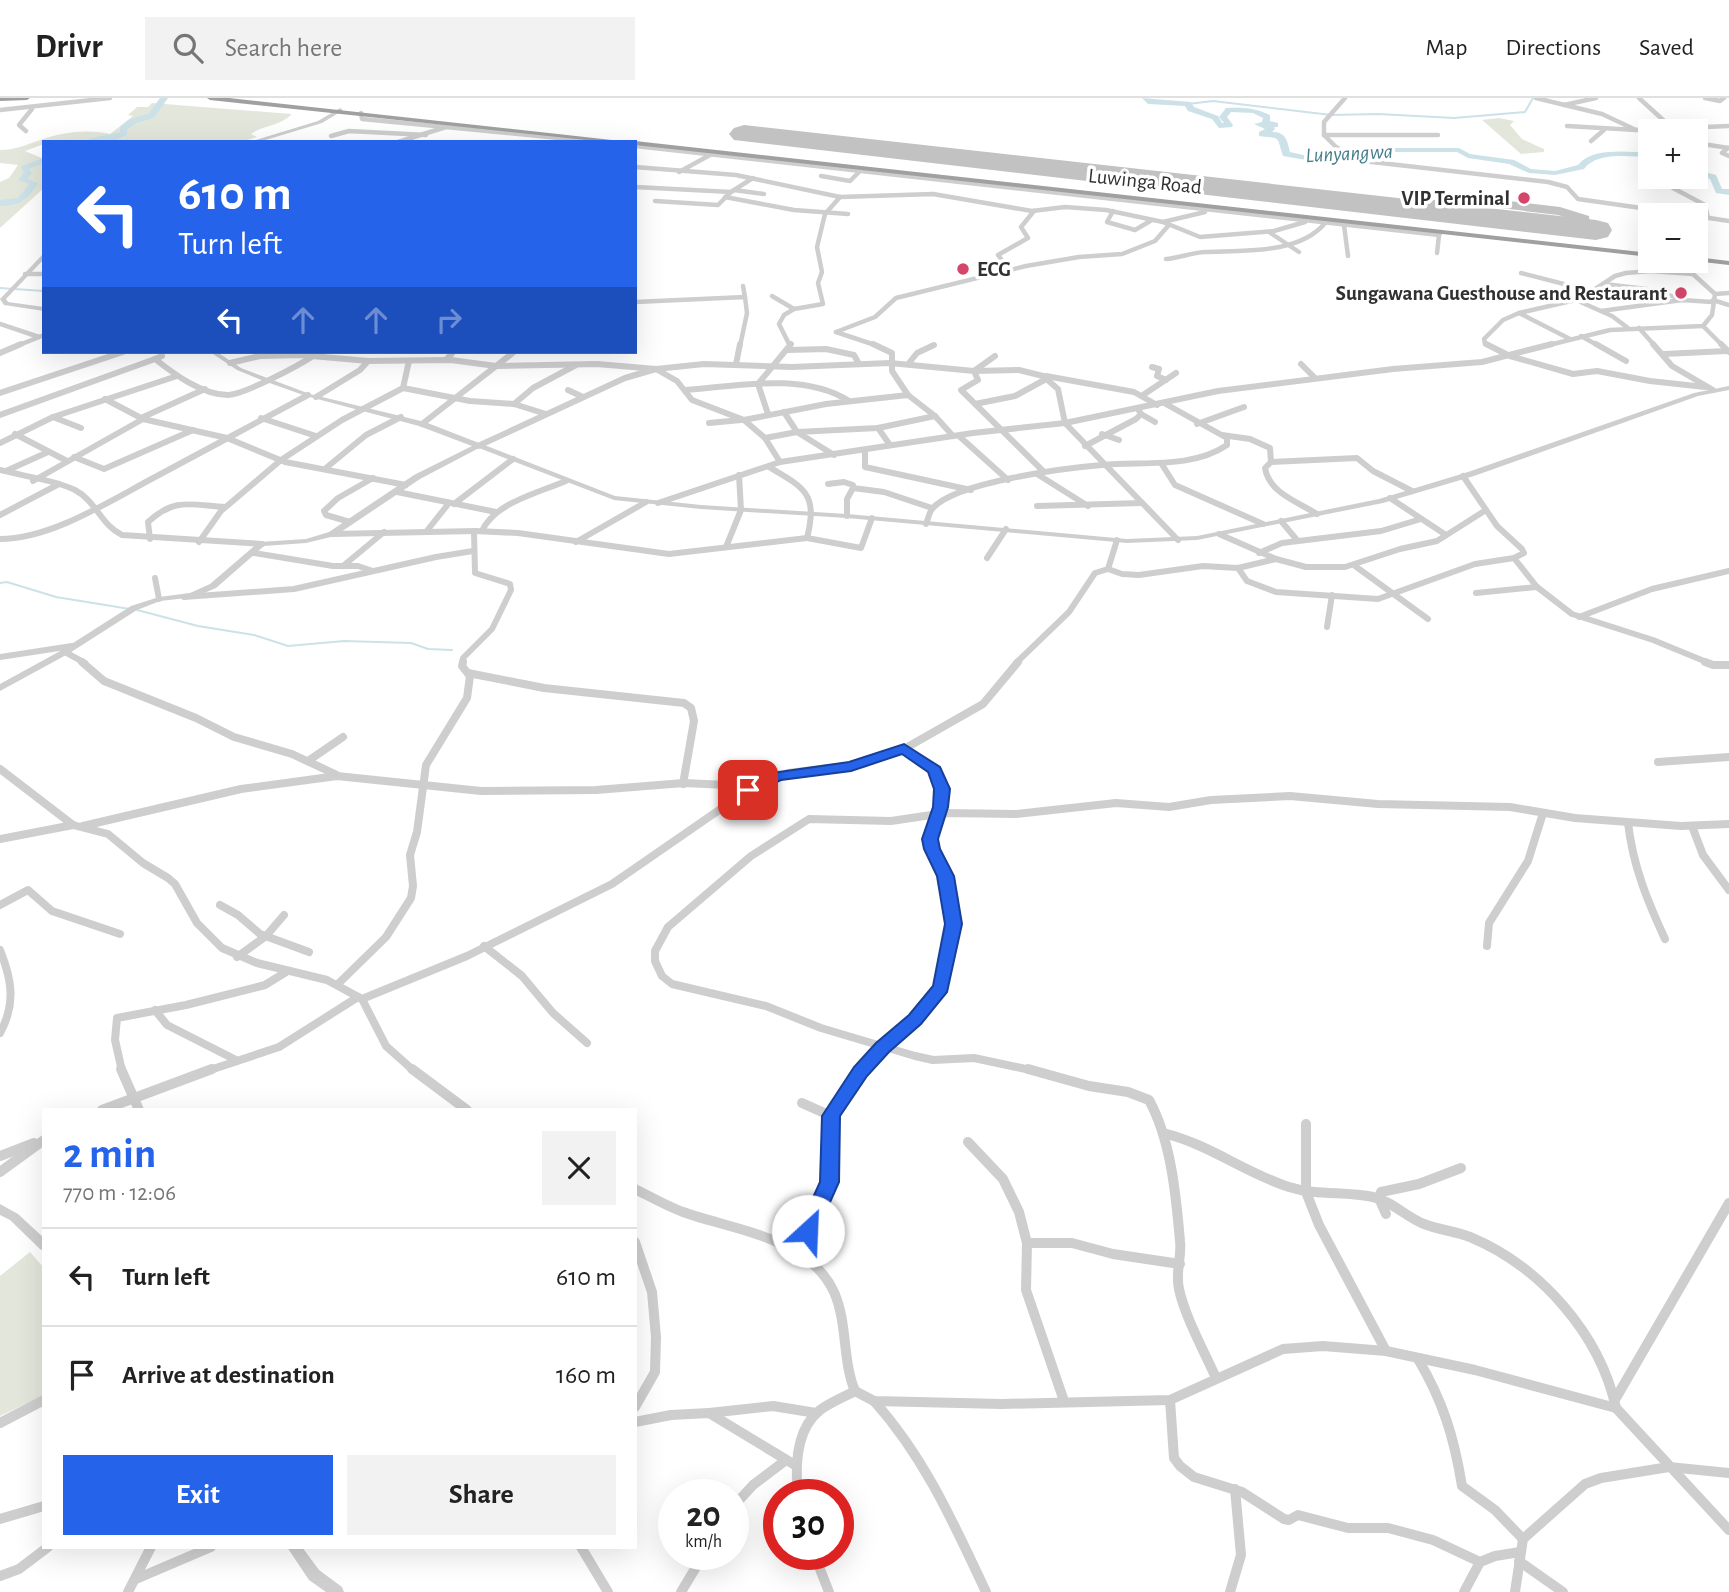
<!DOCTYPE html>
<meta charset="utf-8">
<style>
body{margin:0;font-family:"Alegreya Sans",sans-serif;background:#f2f2f2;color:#222;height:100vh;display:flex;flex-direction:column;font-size:26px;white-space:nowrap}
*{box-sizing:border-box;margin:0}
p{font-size:23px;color:#767676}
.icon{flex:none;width:38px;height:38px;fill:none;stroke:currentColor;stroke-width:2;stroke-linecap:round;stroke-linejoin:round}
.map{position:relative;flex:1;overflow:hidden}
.sheet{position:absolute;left:42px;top:1010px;width:595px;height:441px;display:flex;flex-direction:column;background:#fff;border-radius:0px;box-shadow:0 7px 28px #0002}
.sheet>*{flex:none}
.hud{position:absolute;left:42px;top:42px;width:595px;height:214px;border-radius:0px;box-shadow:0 7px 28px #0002;background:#2563eb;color:#fff;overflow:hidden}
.fabs{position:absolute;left:1638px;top:21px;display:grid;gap:14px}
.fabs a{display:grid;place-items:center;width:70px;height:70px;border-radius:0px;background:#fff;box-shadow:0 7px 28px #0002;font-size:35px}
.speed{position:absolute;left:658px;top:1381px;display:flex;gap:14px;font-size:35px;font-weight:700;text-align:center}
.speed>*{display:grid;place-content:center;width:91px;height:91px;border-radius:50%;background:#fff;box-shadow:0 7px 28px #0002;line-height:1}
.speed small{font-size:18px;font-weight:400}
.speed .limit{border:10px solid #d22;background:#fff;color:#111}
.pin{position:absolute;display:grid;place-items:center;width:60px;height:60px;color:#fff;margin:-30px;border-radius:14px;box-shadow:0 4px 10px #0006}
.me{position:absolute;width:77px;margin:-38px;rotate:25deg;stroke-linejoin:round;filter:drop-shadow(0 0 5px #0008)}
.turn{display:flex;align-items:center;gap:24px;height:147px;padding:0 21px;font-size:32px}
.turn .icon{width:91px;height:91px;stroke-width:2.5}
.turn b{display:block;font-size:49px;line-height:60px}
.lanes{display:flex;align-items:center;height:66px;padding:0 21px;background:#0003;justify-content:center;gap:35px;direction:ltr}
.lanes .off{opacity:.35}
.round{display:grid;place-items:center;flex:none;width:74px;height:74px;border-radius:0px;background:#f2f2f2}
.head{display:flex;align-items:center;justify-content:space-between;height:119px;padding:0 21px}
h1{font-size:42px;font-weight:600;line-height:52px;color:#2563eb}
.action{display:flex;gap:14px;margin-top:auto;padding:14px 21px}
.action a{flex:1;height:80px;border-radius:0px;background:#2563eb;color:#fff;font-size:28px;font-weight:600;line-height:80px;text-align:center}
.action a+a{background:#f2f2f2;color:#222}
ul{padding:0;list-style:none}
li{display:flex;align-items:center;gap:21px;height:98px;padding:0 21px;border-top:2px solid #e0e0e0}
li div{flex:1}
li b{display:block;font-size:26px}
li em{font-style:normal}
header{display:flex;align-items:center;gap:42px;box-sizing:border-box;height:98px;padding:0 35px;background:#fff;border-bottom:2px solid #e0e0e0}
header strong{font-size:33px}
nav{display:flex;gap:38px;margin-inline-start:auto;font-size:24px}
.search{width:490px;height:63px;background:#f2f2f2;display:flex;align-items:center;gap:18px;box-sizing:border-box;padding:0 24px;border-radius:0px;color:#767676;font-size:26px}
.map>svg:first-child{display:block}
</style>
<header>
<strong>Drivr</strong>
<div class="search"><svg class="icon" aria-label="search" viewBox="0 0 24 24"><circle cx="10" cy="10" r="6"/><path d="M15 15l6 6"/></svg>Search here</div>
<nav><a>Map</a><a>Directions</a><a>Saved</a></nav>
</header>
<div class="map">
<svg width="1729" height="1494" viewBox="0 0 1729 1494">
<rect width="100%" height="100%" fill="#fff"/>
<g fill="#e3e7db">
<path d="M152,5L292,16C279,29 265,26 251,36L257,39L241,44H44V46L25,53L44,61V90L0,130V84L9,80L18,67L0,65V52C16,52 28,46 43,41C66,34 86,31 110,36L133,18L128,17L137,9H148Z"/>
<path d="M1499,20L1514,23L1510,27L1522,41L1544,51V54L1521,56L1482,22Z"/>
<path d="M30,1154L44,1170V1297L0,1318V1178Z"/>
</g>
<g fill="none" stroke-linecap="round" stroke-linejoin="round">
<g stroke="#cce2e8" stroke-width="2">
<path d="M1188,6L1213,3L1331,17L1378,16L1454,20L1525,14L1533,0"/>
<path d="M0,190L44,193"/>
<path d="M0,485L7,484L56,499L130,511"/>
<path d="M137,512L198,528L254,537L288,548L344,543L411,545L428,551L452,552"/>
</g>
<g fill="#cce2e8" fill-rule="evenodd">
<path d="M160,0H168L154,20L136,25L127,32V37L117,41L130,44H96L88,41L120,34V29L130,21L148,16Z"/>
<path d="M1142,0L1191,4L1194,9L1218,18L1222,25H1224L1219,19L1226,10C1241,9 1256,10 1270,17V23L1278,25V29H1274L1275,31L1272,34C1286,34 1287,42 1290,54L1312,59L1368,50H1459L1470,56L1514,62L1531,71L1555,73L1578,67C1592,49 1629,54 1650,55V59C1631,59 1597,53 1584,71L1555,77L1529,75L1509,66L1468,60L1457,54H1368L1312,63L1283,58C1276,37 1282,41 1259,38V34L1265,31L1254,26L1262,24L1263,20L1253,15L1231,14L1227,19L1233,27L1232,29L1219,30L1212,21L1188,13L1185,8L1148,6Z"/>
<path d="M44,60V65L29,71L32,75L27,81L38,85C29,101 19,108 0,108V102L18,100L29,86L18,82L24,75L21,68Z"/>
<path d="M1696,68L1705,74L1716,77L1722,91H1729V97L1716,95L1710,81L1696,74Z"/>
</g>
<path fill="#c2c2c2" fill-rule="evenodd" d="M1459,97L1560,109L1589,118L1590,126L1570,133L1564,129L1565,126L1578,123L1558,117L1459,105L1410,115L1404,111L1405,108Z"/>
<path fill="#c2c2c2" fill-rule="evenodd" d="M744,27L1596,122L1608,125L1612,132L1608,139L1596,142L734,42L729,36L734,30Z"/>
<g stroke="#cecece" stroke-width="4.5">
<path d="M1345,0L1324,24V37L1336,49L1363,63L1548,84L1567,89L1578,101L1690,117"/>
<path d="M1536,0L1602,16L1636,32"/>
<path d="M1639,0L1673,31"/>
<path d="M1705,0L1720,3L1724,0"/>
<path d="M1564,7L1596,0"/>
<path d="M0,12L110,0"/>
<path d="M361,15L362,21L600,44"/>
<path d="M1567,28L1636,32L1729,28"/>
<path d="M26,33L19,27L32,11"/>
<path d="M1324,37H1438"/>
<path d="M331,38L349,33L426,37"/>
<path d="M1591,43L1604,32"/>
<path d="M398,44L446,29"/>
<path d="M1696,45L1729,50"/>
<path d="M635,48L1439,137L1441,134"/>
<path d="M1728,50L1722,55L1729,58"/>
<path d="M635,69L736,77L840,99L933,96L1032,113L1065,109L1106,112L1163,124L1200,139L1274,133L1305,124"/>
<path d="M679,74L710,57"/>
<path d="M821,78L850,83L859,74"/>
<path d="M635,89L731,94"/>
<path d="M1673,90L1705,107L1708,120"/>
<path d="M734,92L764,96"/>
<path d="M725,99L794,112L848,116"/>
<path d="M655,103L718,107L731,94L753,80"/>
<path d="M1113,113L1107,124L1135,132L1152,122"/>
<path d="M1696,118L1729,123"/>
<path d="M1163,124L1205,114"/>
<path d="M1344,127L1348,158"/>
<path d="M1269,134L1299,154"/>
<path d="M1437,155L1439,137"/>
<path d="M1166,161C1179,160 1191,155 1204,154C1241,152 1299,157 1325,125"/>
<path d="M1004,165L998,157L1028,140L1021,129L1034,113"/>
<path d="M1521,175L1595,194"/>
<path d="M25,176H44"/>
<path d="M1604,186L1655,192L1680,201"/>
<path d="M743,188L745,199"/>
<path d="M1715,196L1729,195"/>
<path d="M772,198L794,211L784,217L779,226L790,248"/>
<path d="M1576,202L1612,218L1628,230"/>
<path d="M1713,202L1729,207"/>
<path d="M635,204L745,199L747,215L740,248"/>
<path d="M794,211L823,206L818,185L822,174L817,149L825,116L840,99"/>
<path d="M1601,213L1682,202L1712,204"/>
<path d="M0,226L39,239"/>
<path d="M1703,228L1723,248"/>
<path d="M1639,230L1655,248"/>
<path d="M836,234L875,219L896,200L1026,168L1079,159L1122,156L1155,143L1168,128"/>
<path d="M836,234L878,248"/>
<path d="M1581,238L1599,248"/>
<path d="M1570,241L1519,215L1580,201L1615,178L1626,175L1651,173L1693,176"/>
<path d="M17,248L44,237"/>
<path d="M931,248L934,247"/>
<path d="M1490,248L1485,246L1484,241L1503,222L1519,215"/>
<path d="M1545,248L1610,232L1703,228L1712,217L1715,196L1693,176L1691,163"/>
</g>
<g stroke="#cecece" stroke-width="6">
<path d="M873,246L892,255V273L908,297"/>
<path d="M1486,246L1510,258L1573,276L1597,273L1650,283L1705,289"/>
<path d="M1596,246L1626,263"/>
<path d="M1653,246L1672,268L1713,292"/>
<path d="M1721,246L1729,254"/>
<path d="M788,252L826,251L854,257L859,266"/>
<path d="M0,255L21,246"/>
<path d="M1664,256L1727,253"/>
<path d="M995,258L974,273L978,282L961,292L1044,374"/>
<path d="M155,261C174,276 202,297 228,297C245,296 298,268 313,258"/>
<path d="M446,262L453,254"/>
<path d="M230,265L260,258L301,257L368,263L451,262L496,268L597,266L656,271L625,280L478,348"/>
<path d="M909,265L917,255L934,247"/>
<path d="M736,266L740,246"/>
<path d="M1301,266L1315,280"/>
<path d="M1152,269L1159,271L1157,278L1166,282"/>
<path d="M656,271L704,266L792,269L890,265L974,273L1019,272L1043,278L1058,291L1065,325L1178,442"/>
<path d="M656,271L677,283L692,302L744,322"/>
<path d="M1046,278L1134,294L1157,307"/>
<path d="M403,290L470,303L514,306L546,316"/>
<path d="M568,292L583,299"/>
<path d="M686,292C738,288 803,274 849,303"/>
<path d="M0,295L123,254"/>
<path d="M1143,297L1176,275"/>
<path d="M316,299L360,272L368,263"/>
<path d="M105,301L143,321L227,340L285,364L406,387"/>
<path d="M514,306L533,290L576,267"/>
<path d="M975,306L1015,298L1048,280"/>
<path d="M784,314L797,334L834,357"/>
<path d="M768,316L758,286L791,246"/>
<path d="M1141,316L1155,324"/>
<path d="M0,317L155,261L162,258L161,254"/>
<path d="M53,319L81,330"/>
<path d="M141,320L205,291"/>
<path d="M261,320L316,338"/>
<path d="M709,325L741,322"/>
<path d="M422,326L514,254"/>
<path d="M1197,326L1244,309"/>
<path d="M878,330L890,347"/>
<path d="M15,336L67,363"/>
<path d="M1102,336L1119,342"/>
<path d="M1222,337L1250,341L1270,350L1271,364L1265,370C1269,395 1298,404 1317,416"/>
<path d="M959,338L1008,382"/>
<path d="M765,340L797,334L878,330L935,318"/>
<path d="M0,345L53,319L177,278"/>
<path d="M1085,348L1136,321L1141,316L1138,311"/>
<path d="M865,352V369L971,392"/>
<path d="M74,359L104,371L193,332"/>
<path d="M780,364L765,340L744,322L826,306L908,297L935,318L953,338"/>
<path d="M1271,364L1357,360L1373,373L1412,393"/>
<path d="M1161,365L1175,387L1263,426"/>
<path d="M326,370L366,337L401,319"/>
<path d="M0,372C22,378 56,382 75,392C96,403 101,427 122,437L262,446"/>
<path d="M6,373L48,354"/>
<path d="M1037,376L1088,408"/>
<path d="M1463,378L1497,428L1522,451L1524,455L1514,460L1537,489L1572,516L1653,542L1709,565"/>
<path d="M33,383L143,321"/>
<path d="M828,386L844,384L853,387V390L884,394L932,410"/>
<path d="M397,394L496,414"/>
<path d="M1390,400L1446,437"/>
<path d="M658,405L780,364L973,335L1065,325L1218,293L1393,271L1482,264L1552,246"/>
<path d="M454,406L513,361"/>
<path d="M1037,408L1142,405"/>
<path d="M0,417L59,386"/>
<path d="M847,418V401L853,390"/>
<path d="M1281,423L1297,442"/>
<path d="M350,424L326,417L324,413L338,400L373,380"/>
<path d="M926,426C928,421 929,415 932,411C954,384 1066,370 1102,367C1142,363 1192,371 1227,347V340L1164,305"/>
<path d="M475,433L518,435L669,456L807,440C818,396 805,390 769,369"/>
<path d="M482,433C494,405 540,394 566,383"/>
<path d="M426,434L449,405"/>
<path d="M332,436L476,433"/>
<path d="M1219,436L1276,461L1306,469H1345L1400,451L1437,443L1486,412"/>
<path d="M807,440L861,450L872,420"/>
<path d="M0,441C52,441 111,402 157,378C207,351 258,324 308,297"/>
<path d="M150,441L148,424C175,399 191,407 225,409"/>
<path d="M199,444L221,413L281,362L342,322L403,290L409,263"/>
<path d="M576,444L646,404"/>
<path d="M726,449L741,412L739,377"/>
<path d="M254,455L333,468H358L373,473"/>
<path d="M1259,455L1282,445L1381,433L1421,421"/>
<path d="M987,460L1006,431"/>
<path d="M343,468L384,434"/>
<path d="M1355,468L1428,521"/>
<path d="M1238,470L1247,483L1276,494L1378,501L1475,466L1514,460"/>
<path d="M1108,471L1122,476L1139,477L1203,468L1238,470L1276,461"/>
<path d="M155,480L159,501"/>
<path d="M1476,495L1537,489"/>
<path d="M184,499L294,491L436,459L473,453"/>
<path d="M1579,519L1652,491L1729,473"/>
<path d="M1327,529L1332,497"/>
<path d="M65,554L85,565"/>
<path d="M0,559L72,548"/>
<path d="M462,565L463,560L492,531L511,492L510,486L475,475L474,434"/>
<path d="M1016,565L1069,514L1095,475L1108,471L1117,442"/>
</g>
<g stroke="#cecece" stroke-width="8">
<path d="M82,564L104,583L196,620L234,639L292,656L337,677"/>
<path d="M1705,564L1713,567H1729"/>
<path d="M468,575L544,590L684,605L691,610L694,623L683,686"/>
<path d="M308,663L343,639"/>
<path d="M1658,664L1729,659"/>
<path d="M0,671L73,727L108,736L143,765L168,780L175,786L197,825L222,850L257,865L327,882L362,901L386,948L414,973"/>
<path d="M1628,725C1633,768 1647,802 1665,841"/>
<path d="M83,728L241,691L337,678L481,693L596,692L684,685L727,687L748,692"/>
<path d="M1692,728L1703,757L1729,792"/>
<path d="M0,741L73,727"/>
<path d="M0,807L28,792L52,813L120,836"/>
<path d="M220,807L238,817L260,836L309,854"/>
<path d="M484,848L522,878L553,915L587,945"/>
<path d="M1487,848L1489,825L1528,763L1543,715"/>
<path d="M0,852C12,882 16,906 0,935"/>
<path d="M237,859L266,838L284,817"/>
<path d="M338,886L386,839L411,800L413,788L410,757L417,734L426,667L467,600L470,578L462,568L463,564"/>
<path d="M362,901L467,858L612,786L748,692L788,675L863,666L904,651L983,606L1018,564"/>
<path d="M155,912L167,927L236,962"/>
<path d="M122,973L115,942L117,920L186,907L265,887L286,874"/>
<path d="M207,973L279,949L358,899"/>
<path d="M860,973L915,922L939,894L953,832L945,778L930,741C937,721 952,688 933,670C924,663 913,657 904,651"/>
<path d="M1035,973L974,960L933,962L915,958L821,930L766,908L672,886L662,878L655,863V853L668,829L751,758L809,721L891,723L945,715L1016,716L1116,705L1169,709L1211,702L1290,698L1378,706L1510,709L1575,720L1681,728L1729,726"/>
</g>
<g stroke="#cecece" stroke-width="10">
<path d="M121,971L139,1012"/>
<path d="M412,971L467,1012"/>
<path d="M1028,971L1089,988L1128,994L1149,1002C1171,1042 1176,1097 1180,1143C1182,1159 1175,1174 1179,1191C1185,1219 1204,1253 1216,1280"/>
<path d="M802,1005L831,1018"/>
<path d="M102,1012L212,971"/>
<path d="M1306,1026V1094L1319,1127L1386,1253"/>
<path d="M1163,1035C1209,1046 1245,1075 1289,1089C1317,1098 1345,1093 1373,1099C1392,1103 1406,1119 1424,1126C1439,1132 1455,1133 1470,1139C1540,1168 1600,1236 1616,1310L1729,1432"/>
<path d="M968,1044L1003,1081L1019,1114L1027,1145L1026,1192L1064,1303"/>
<path d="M0,1058L34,1045"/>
<path d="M0,1074L44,1042"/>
<path d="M635,1091C651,1099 667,1108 683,1114C733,1132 809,1139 834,1194C848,1226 842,1262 855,1293L874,1303L1002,1306L1170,1302L1283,1251L1323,1248L1386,1253L1475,1272L1616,1310"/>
<path d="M1386,1116L1379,1100L1381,1094L1419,1086L1461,1070"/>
<path d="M635,1144L652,1194L656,1239L655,1274L635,1309"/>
<path d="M1027,1145H1072L1113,1156L1180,1166"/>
<path d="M805,1161L806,1138L829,1084L831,1018L862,971"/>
<path d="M1418,1261C1443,1303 1454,1339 1462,1388L1495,1412L1523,1441"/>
<path d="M1616,1300L1729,1105"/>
<path d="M1170,1302L1174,1360L1180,1368L1194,1379L1242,1394L1284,1421L1289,1422L1298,1417L1348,1430H1388L1433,1442L1480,1464L1495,1458L1520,1454"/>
<path d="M874,1303C925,1360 954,1426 986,1494"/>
<path d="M709,1315L773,1308L816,1315"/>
<path d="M635,1324L671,1317L709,1315L795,1367"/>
<path d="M0,1325L44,1302"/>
<path d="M798,1396C795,1368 796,1331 820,1312C831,1304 844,1299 855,1293"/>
<path d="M733,1409L753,1387L786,1362"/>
<path d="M0,1421L44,1408"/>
<path d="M581,1449L608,1494"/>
<path d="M814,1456L829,1494"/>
<path d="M1519,1463L1563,1494"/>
<path d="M0,1478L19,1471L48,1449"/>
<path d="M136,1481L211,1449"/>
<path d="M128,1494L151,1449"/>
<path d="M681,1494L704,1456"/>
<path d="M1230,1494L1241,1457L1235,1391"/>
<path d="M1464,1494L1480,1464"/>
<path d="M1515,1494L1523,1441L1585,1386L1601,1380L1669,1369L1729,1375"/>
</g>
<g fill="#cecece" fill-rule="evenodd">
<path d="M340,10L343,12L342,13L322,25L259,44H249L318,23Z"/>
<path d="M44,155V161L6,201L8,204L44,209V213L4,207L0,201L1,200Z"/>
<path d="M210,254H217L241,270L310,296L425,324L615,398L701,407L847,416L1127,441L1197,438L1379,401L1468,374L1694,295L1729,288V292L1698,298L1474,378L1383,405L1197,442L1127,445L847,420L701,411L614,402L479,350L420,381L335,438L306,445L264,448L216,490L195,499L160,503L137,512L68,556L0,593V586L62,552L131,508L159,499L190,495L210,486L259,444L306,441L329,434L414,377L472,348L419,328L306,298L264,283L237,272Z"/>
<path d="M0,1106L18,1116L44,1140V1153L40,1151L10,1122L0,1117Z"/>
<path d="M287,1449H302L319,1472L342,1489L344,1494H326L309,1482Z"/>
</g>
<g fill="#a0a0a0" fill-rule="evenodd">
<path d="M0,0H30L27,2L0,3Z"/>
<path d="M207,0H229L630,44H605L210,2Z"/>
<path d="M635,43L1650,155V159L635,47V44H632Z"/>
<path d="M1696,159L1729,163V167L1694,163H1696Z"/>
</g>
</g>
<path fill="#2563eb" stroke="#184099" stroke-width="2" d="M904,646L940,669L950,691L948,709L938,741L940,751L954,778L962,826L947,894L921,926L889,954L867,978L840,1018L839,1084L815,1138L808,1141L801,1138L798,1133L820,1084L822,1018L854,969L876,945L909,917L933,888L945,826L937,778L924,751L922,741L933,709L934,691L928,674L902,656L851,673L781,682L748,697L740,692L772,675L849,664Z"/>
<g fill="#d5466b" stroke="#fff" stroke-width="2.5">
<circle cx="1524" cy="100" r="7"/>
<circle cx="963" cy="171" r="7"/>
<circle cx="1681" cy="195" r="7"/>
</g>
<g text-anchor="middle" stroke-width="7" stroke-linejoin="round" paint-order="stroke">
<g font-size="21" font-style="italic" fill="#467e8c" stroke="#fff">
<text transform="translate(1349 55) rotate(-3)" y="7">Lunyangwa</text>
</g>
<g font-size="21" fill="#313131" stroke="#fff">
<text transform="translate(1145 83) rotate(6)" y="7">Luwinga Road</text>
</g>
<g font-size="21" font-weight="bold" fill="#313131" stroke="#fff" text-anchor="end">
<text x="1510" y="107">VIP Terminal</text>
<text x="977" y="178" text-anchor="start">ECG</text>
<text x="1667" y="202">Sungawana Guesthouse and Restaurant</text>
</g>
</g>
</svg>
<div class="fabs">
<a>+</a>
<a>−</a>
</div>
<div class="speed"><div>20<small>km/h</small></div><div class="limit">30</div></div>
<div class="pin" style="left:748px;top:692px;background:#d93025"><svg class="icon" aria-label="arrive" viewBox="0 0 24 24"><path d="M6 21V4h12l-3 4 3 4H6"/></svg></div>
<svg class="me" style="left:808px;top:1133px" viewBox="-20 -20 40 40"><circle r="19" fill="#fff"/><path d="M0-13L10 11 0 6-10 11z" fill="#2563eb"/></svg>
<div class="hud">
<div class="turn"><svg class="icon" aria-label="left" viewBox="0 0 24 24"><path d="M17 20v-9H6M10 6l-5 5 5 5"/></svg><div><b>610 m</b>Turn left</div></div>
<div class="lanes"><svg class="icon" aria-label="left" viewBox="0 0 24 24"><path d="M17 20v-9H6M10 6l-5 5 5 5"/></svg><svg class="icon off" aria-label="ahead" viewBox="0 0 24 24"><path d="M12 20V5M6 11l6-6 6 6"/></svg><svg class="icon off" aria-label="ahead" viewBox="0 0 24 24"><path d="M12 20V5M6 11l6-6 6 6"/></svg><svg class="icon off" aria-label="right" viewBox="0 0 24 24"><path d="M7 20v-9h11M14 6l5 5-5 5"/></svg></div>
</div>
<section class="sheet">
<div class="head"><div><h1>2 min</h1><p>770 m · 12:06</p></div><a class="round"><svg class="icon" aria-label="close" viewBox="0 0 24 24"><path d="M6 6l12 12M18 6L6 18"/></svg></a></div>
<ul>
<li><svg class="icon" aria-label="left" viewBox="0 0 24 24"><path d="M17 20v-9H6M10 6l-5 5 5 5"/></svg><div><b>Turn left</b></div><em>610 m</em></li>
<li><svg class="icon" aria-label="arrive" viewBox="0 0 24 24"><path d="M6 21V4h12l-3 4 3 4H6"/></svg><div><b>Arrive at destination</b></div><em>160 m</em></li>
</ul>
<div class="action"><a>Exit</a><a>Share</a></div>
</section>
</div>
